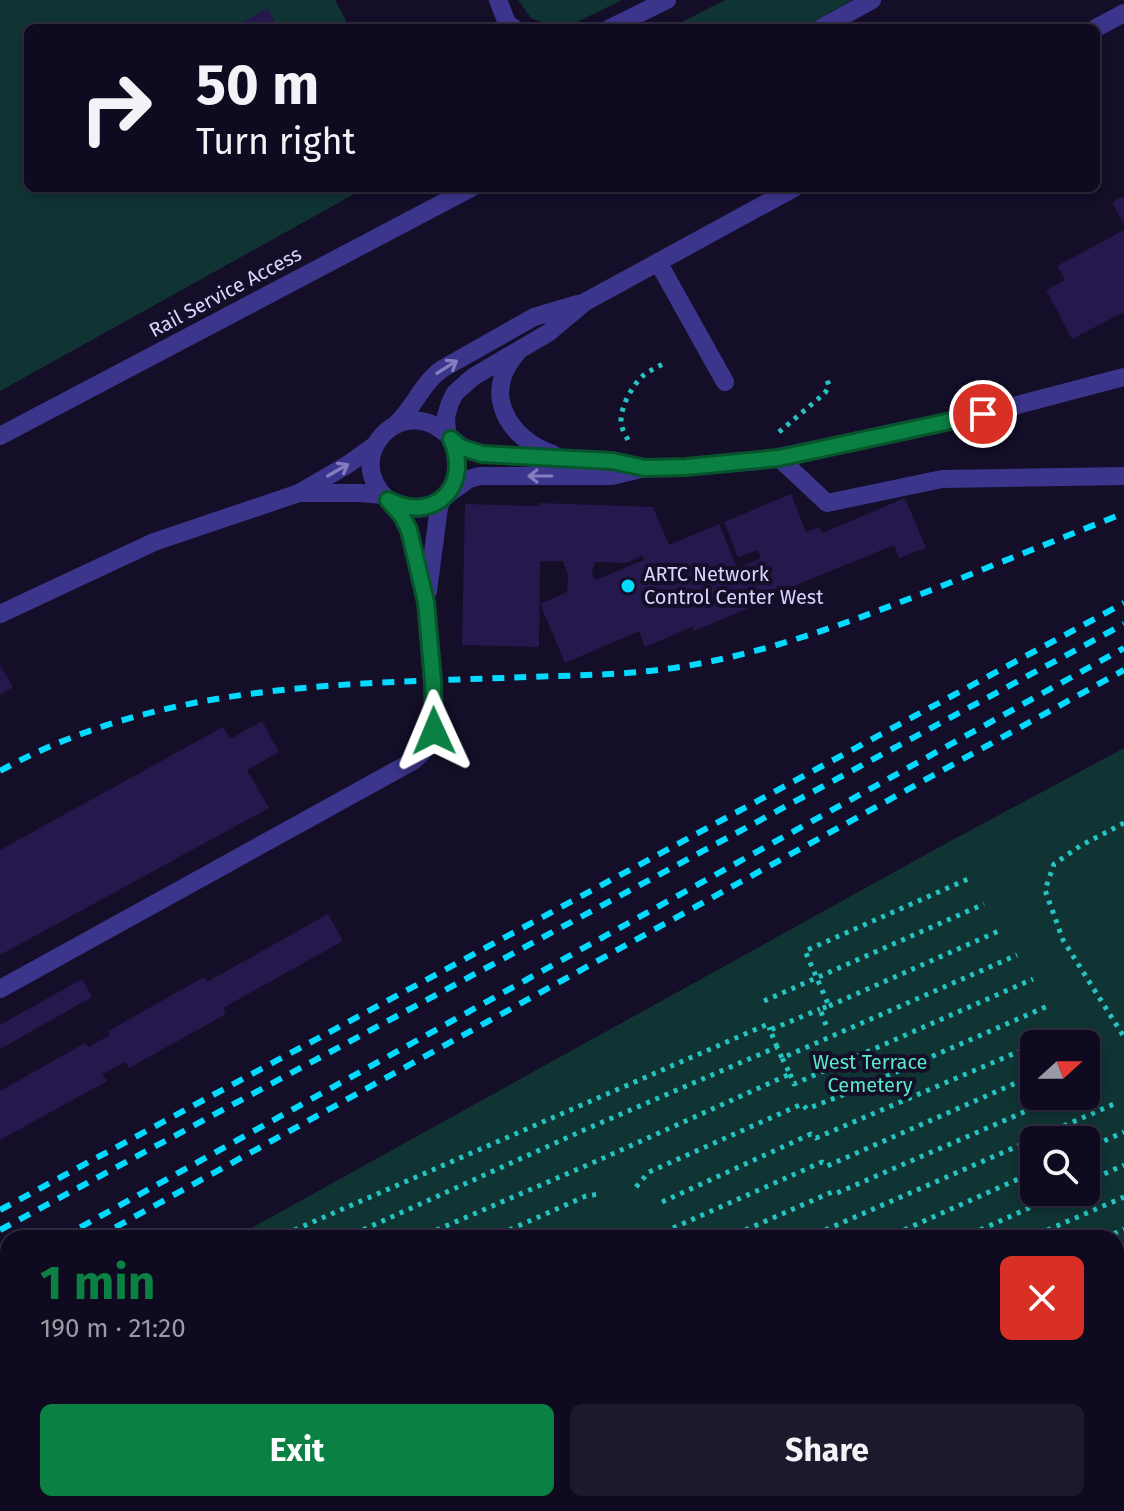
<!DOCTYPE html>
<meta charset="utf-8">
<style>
body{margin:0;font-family:"Fira Sans",sans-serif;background:#1d182c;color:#f1f3f6;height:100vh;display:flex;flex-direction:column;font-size:30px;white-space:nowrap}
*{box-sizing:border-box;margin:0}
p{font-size:26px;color:#9b9aa4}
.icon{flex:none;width:44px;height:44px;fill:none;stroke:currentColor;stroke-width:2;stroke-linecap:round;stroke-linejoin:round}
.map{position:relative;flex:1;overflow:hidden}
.panel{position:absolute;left:0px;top:1230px;width:1124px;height:282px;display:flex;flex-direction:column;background:#0f0a1f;border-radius:24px 24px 0 0;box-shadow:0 4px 12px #0003,0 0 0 2px #2f2b3d}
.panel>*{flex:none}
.top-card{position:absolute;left:24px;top:24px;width:1076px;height:168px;border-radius:12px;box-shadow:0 4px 12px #0003,0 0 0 2px #2f2b3d;background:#0f0a1f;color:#f1f3f6;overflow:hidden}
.needle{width:52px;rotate:69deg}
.tools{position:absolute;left:1020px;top:1030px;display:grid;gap:16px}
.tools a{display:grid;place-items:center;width:80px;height:80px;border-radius:12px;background:#0f0a1f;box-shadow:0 4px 12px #0003,0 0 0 2px #2f2b3d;font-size:40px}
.pin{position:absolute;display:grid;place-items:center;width:68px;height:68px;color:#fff;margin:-34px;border:4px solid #fff;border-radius:50%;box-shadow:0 2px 8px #0007}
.me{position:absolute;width:88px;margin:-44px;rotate:359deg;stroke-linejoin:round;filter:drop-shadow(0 0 6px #0008)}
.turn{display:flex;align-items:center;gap:28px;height:168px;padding:0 40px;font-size:36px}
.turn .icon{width:104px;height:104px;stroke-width:2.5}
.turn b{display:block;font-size:56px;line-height:68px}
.round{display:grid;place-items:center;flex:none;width:84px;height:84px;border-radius:12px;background:#1d182c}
.head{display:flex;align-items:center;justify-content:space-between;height:136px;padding:0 40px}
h1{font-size:48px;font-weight:700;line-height:60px;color:#0b8043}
.button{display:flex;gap:16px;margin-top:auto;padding:16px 40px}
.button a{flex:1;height:92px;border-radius:12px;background:#0b8043;color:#fff;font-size:32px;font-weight:700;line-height:92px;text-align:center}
.button a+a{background:#1d182c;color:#f1f3f6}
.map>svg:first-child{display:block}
</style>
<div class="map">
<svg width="1124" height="1511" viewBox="0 0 1124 1511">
<rect width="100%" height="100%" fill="#140e29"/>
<g fill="#103333" fill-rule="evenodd">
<path d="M0,0H335L350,28H28V188H365L0,391Z"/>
<path d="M518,0H622L565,28H557L531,18Z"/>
<path d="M725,0H852L802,28H670Z"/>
<path d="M1124,748V1511H0V1373L8,1368V1504H1116V1238H233L945,844ZM1086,1044V1096H1034V1044ZM1034,1140H1086V1192H1034Z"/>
</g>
<g fill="#25184c" fill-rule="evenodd">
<path d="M267,8L276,24L269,28H233Z"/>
<path d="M1124,196V225L1112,202Z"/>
<path d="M1124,230V312L1072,339L1046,290L1065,280L1057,266Z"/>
<path d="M791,494L806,532L819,527L822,533L905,498L926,548L899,558L894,545L752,603L753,606L694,631L692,627L645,647L639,631L565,663L540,604L567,592L568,575L563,561H540L539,647L462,645L465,504L539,506V503L653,507L669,545L719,524L737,568L761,558L758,550L738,557L724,522ZM642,556L644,560L595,580L593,577L592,572L595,562L626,563Z"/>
<path d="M0,665L13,687L0,695Z"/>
<path d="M262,721L279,752L247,770L269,808L0,955V850L223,727L230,739Z"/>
<path d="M328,914L343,941L223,1008L226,1014L129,1068L126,1062L102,1074L107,1081L0,1140V1091L85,1043L88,1047L110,1035L108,1031L204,977L207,982Z"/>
<path d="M82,979L92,997L0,1049V1025Z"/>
</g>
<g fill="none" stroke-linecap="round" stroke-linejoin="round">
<g stroke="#25c4c1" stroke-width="5" stroke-dasharray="4 6" stroke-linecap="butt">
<path d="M779,432L825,393L829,386L826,376"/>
<path d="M628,440C625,434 621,428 621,421C621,405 633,384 645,374C651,370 657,367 663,364"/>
<path d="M1124,823L1080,846L1054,864L1045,890L1063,940L1124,1037"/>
<path d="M764,1001L984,904"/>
<path d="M829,1006L1001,930"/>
<path d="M826,1025L820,1009L829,1006L805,951L968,879"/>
<path d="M1035,1044L1067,1030"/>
<path d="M777,1047L770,1030L820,1009"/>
<path d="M790,1074L794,1084L1033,979"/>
<path d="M1086,1085L1098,1079"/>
<path d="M1086,1149L1124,1132"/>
<path d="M1086,1182L1124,1165"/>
<path d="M636,1187L649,1172L802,1104L807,1109L855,1090L1050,1005"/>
<path d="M662,1202L811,1134L816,1138L1034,1045"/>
<path d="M673,1228L822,1162L827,1166L1034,1075"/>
<path d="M276,1238L768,1024L770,1030"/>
<path d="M345,1238L584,1130L777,1047L782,1058"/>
<path d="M418,1238L599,1160L790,1074L782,1058L1017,955"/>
<path d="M491,1238L586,1196L600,1194"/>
<path d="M727,1238L832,1192L837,1193L1061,1096"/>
<path d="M807,1238L1114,1104"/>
<path d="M886,1238L1034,1172"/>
<path d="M962,1238L1065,1192"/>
<path d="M1029,1238L1124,1197"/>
<path d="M1105,1238L1124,1229"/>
<path d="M1116,1265L1124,1261"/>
<path d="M1116,1296L1124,1292"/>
<path d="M1116,1329L1124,1325"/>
<path d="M1116,1359L1124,1356"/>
<path d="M1116,1393L1124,1389"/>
<path d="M1116,1425L1124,1421"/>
<path d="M1116,1457L1124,1454"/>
<path d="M1116,1490L1124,1486"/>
<path d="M375,1504L378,1511"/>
<path d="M187,1511L203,1504"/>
<path d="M269,1511L285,1504"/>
<path d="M343,1511L359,1504"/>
<path d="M432,1511L447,1504"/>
<path d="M486,1511L502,1504"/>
<path d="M558,1511L574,1504"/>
<path d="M630,1511L646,1504"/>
<path d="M705,1511L721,1504"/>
<path d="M775,1511L791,1504"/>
<path d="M851,1511L867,1504"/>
<path d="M921,1511L937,1504"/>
<path d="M994,1511L1010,1504"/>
<path d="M1068,1511L1083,1504"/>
</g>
<g stroke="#3c358c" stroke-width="18">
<path d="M498,0L507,23L514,28"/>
<path d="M610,28L667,0"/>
<path d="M821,28L872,0"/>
<path d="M1096,28L1124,13"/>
<path d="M658,262L725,382"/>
<path d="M517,353C481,393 508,439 553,454"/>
<path d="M396,424C414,408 421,384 442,369L534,317L578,304"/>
<path d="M447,434L446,416L450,403L455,393L473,377L548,333L585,302L794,188"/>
<path d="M0,436L471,188"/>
<path d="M451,439C481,505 399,533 375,483C358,449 393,410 429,423C450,431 456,450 481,453C533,461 586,455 638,466"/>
<path d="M779,458L827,503L942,479L1124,476"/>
<path d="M302,493H360L383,495"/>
<path d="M447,495L469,479L480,476H612L645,468L686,467L759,461L983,414L1124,377"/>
<path d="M428,591L439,507L443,498"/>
<path d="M0,614L154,542L299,493L347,465L375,445"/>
<path d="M0,989L413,761C428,749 434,737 435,719L426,602L409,530L402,516L388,500"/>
</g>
<g stroke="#02dbff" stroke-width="6" stroke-dasharray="12 10" stroke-linecap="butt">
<path d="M0,771C162,681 349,684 529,677C582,675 634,675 686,666C774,651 856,620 939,587C1001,562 1062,538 1124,513"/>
<path d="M0,1210L1124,603"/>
<path d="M0,1230L1124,624"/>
<path d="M61,1238L1124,648"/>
<path d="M96,1238L1124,670"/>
<path d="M0,1272L8,1267"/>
<path d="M0,1291L8,1286"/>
</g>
</g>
<defs><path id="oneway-shaft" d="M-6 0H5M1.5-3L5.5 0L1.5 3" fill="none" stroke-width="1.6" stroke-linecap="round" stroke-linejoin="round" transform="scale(2)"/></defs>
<g stroke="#847dc0">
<use href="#oneway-shaft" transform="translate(447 367) rotate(-32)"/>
<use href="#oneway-shaft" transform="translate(338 470) rotate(-30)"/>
<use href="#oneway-shaft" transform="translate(540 476) rotate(-180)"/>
</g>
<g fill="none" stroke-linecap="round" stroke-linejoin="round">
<g stroke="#07532c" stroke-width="20">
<path id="route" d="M434,731L433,681L426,602L409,530L402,516L388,500C435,524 472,486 451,439L460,447L482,454L612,461L645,468L686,467L779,458L983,414"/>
</g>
<use href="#route" stroke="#0b8043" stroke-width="14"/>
</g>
<circle fill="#02dbff" stroke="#140e29" stroke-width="3" cx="628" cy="586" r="8"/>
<g text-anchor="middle" stroke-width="8" stroke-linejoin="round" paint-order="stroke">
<g font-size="20" fill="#dcd6ff" stroke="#140e29">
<text transform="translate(225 292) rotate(-28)" y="7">Rail Service Access</text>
</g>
<g font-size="20" fill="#dcd6ff" stroke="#140e29" text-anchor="start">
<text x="644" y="581">ARTC Network<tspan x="644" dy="23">Control Center West</tspan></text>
</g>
<g font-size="20" fill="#57eacb" stroke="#140e29">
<text x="870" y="1069">West Terrace<tspan x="870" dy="23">Cemetery</tspan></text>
</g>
</g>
</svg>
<div class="tools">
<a><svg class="needle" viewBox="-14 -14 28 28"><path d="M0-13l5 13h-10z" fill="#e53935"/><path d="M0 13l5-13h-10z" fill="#9b9aa4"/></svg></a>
<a><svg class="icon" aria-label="search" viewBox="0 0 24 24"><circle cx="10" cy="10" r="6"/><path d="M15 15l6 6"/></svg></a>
</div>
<div class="pin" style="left:983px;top:414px;background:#d93025"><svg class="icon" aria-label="arrive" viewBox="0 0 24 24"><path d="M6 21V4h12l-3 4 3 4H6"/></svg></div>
<svg class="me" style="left:434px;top:731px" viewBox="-20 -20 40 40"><path d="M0-17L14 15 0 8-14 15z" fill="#0b8043" stroke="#fff" stroke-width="4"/></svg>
<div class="top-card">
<div class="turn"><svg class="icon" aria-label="right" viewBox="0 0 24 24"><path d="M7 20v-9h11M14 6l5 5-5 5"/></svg><div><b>50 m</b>Turn right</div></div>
</div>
<section class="panel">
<div class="head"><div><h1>1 min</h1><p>190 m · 21:20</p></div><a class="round" style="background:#d93025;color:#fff"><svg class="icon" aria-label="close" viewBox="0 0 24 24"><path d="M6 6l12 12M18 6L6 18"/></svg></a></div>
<div class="button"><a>Exit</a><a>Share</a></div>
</section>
</div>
